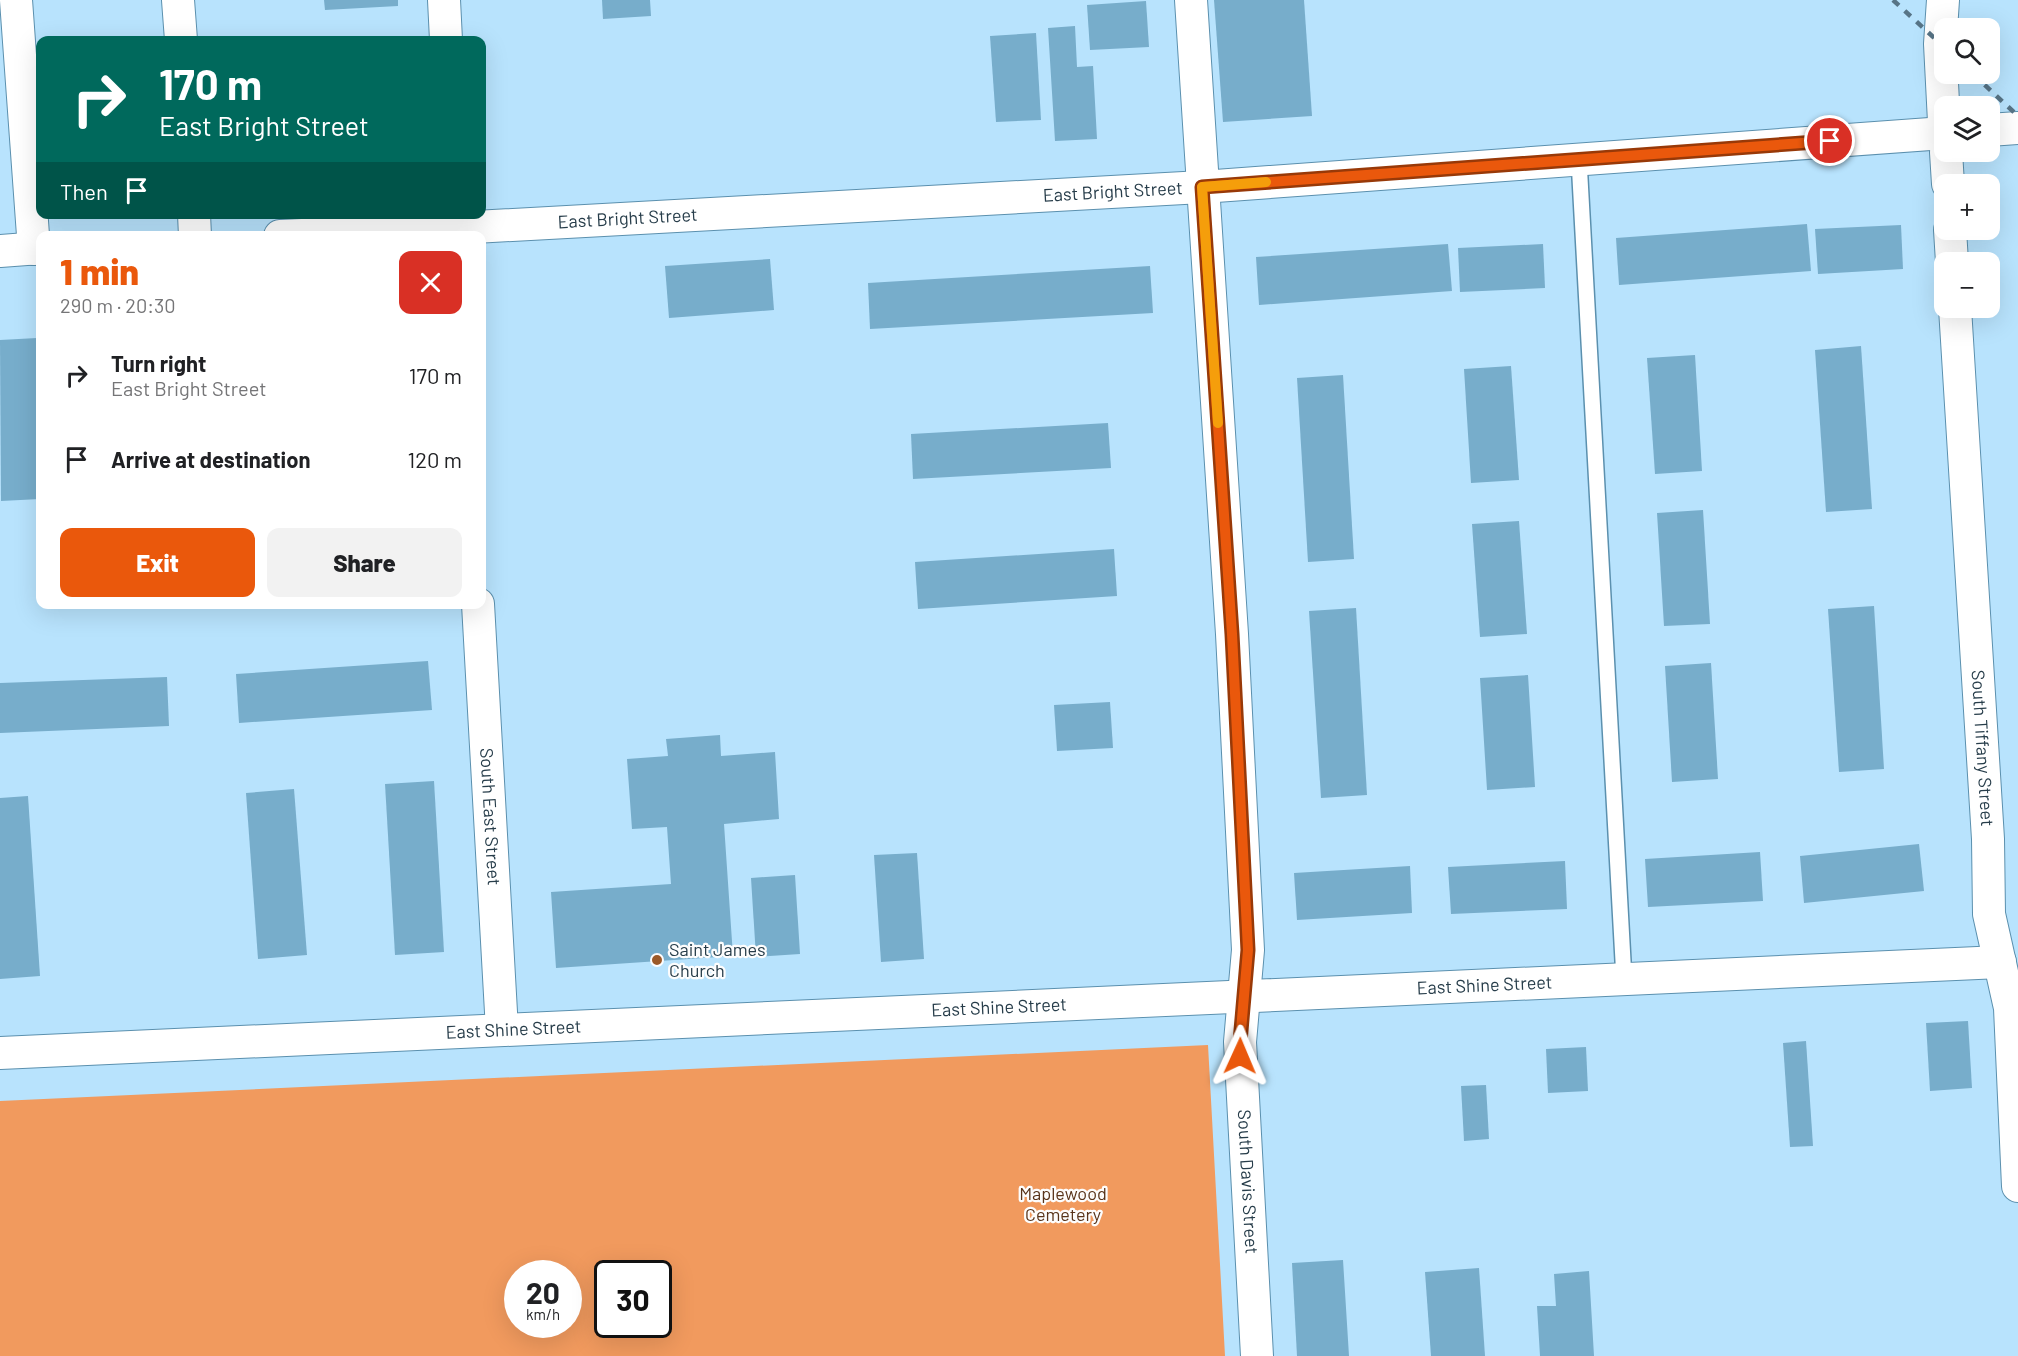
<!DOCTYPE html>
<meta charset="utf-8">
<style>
body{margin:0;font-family:Barlow,sans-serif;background:#f2f2f2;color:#202124;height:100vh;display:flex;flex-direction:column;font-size:22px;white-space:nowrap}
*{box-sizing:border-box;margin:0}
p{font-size:20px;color:#757577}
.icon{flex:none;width:33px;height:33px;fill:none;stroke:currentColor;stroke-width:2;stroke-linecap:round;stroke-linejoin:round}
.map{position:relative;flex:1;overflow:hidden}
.side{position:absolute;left:36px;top:231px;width:450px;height:378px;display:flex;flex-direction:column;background:#fff;border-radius:12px;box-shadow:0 6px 24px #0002}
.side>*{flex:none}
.top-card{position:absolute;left:36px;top:36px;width:450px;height:183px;border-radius:12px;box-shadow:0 6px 24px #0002;background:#00695c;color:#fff;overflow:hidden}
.controls{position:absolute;left:1934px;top:18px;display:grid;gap:12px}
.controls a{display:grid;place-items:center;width:66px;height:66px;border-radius:12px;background:#fff;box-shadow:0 6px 24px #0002;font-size:30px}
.speed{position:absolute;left:504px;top:1260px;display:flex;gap:12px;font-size:30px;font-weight:700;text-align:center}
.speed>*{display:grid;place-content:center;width:78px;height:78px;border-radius:50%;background:#fff;box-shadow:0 6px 24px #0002;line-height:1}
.speed small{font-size:15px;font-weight:400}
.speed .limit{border:3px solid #111;border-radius:9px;background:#fff;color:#111}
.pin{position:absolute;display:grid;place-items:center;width:51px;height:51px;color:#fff;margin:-26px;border:3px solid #fff;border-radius:50%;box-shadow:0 2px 6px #0007}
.me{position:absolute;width:66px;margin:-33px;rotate:1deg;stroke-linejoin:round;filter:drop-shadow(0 0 4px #0008)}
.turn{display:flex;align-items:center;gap:21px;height:126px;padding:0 24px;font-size:27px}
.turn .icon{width:78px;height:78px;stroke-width:2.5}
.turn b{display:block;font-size:42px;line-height:51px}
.then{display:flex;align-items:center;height:57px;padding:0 24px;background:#0003;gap:12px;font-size:22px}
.round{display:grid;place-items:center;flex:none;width:63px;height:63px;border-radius:12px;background:#f2f2f2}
.head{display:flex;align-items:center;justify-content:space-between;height:102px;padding:0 24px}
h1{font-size:36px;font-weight:800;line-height:45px;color:#ea580c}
.primary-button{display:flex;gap:12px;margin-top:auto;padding:12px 24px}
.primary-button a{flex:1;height:69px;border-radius:12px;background:#ea580c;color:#fff;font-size:24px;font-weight:800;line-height:69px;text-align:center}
.primary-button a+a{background:#f2f2f2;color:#202124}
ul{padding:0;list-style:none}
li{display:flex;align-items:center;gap:18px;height:84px;padding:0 24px}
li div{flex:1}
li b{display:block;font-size:22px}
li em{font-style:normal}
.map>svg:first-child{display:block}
</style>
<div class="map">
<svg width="2018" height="1356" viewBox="0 0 2018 1356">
<rect width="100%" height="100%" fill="#b8e3fd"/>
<path fill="#f19a5e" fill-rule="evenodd" d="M1208,1045L1225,1356H0V1101ZM518,1274H568V1324H518ZM608,1274H658V1324H608Z"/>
<g fill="#77adcb">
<path d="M324,0H398V6L325,10Z"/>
<path d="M602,0H650L651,16L603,19Z"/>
<path d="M1214,0H1304L1312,116L1223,122Z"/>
<path d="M1146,1L1149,47L1090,50L1087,5Z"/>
<path d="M1075,26L1077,67L1093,66L1097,139L1055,141L1048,28Z"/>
<path d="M1036,33L1041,120L996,122L990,36Z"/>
<path d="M1807,224L1811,271L1619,285L1616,238Z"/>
<path d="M1901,225L1903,269L1818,274L1815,229Z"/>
<path d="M1448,244L1452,291L1259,305L1256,257Z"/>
<path d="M1543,244L1545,288L1460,292L1458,248Z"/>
<path d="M770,259L774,310L669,318L665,266Z"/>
<path d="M1150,266L1153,313L870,329L868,283Z"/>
<path d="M37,338L40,409V499L1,501L0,340Z"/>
<path d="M1861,346L1872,509L1826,512L1815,350Z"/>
<path d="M1695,355L1702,471L1655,474L1647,358Z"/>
<path d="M1511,366L1519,480L1471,483L1464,369Z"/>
<path d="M1343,375L1354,559L1308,562L1297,378Z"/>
<path d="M1108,423L1111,468L913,479L911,434Z"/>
<path d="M1703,510L1710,624L1664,626L1657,513Z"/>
<path d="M1519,521L1527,634L1480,637L1472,524Z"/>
<path d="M1114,549L1117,596L918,609L915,562Z"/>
<path d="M1874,606L1884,769L1839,772L1828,609Z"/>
<path d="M1356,608L1367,795L1321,798L1309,611Z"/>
<path d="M428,661L432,710L239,723L236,674Z"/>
<path d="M1711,663L1718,779L1672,782L1665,666Z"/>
<path d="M1528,675L1535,787L1487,790L1480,678Z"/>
<path d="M167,677L169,726L0,733V683Z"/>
<path d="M1110,702L1113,748L1057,751L1054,705Z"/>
<path d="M720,735L721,756L775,752L779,819L724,824L733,956L556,968L551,892L671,884L667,827L632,829L627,759L668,756L666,739Z"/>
<path d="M434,781L444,952L395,955L385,784Z"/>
<path d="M294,789L307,955L258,959L246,793Z"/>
<path d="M28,796L40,976L0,979V798Z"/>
<path d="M1919,844L1924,891L1804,903L1800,856Z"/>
<path d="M1760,852L1763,901L1648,907L1645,859Z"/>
<path d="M917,853L924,959L881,962L874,855Z"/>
<path d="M1565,861L1567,909L1451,914L1448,867Z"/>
<path d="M1410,866L1412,913L1297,920L1294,873Z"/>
<path d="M795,875L800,954L756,957L751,878Z"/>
<path d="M1968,1021L1972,1088L1930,1091L1926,1023Z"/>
<path d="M1806,1041L1813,1146L1790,1147L1783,1043Z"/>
<path d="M1586,1047L1588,1091L1548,1093L1546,1049Z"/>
<path d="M1486,1085L1489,1139L1464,1141L1461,1086Z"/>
<path d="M1343,1260L1349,1356H1297L1292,1263Z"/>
<path d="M1479,1268L1485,1356H1431L1425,1272Z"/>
<path d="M1589,1271L1594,1356H1540L1537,1306H1556L1554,1274Z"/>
</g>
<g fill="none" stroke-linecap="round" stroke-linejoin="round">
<g stroke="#5b90ae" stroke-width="18">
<path id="lane" d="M1579,160L1624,979"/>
</g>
<g stroke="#5b90ae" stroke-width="34">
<g id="street">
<path d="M16,0L34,249"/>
<path d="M178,0L181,40"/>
<path d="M444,0L446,40"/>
<path id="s1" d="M1191,0L1232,634L1248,950L1240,1042L1257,1356"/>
<path d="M1943,0L1940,44L1944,122"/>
<path d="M1989,130L2018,128"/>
<path d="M1946,152L1948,184"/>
<path d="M194,214L195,236"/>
<path d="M1950,230L1952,262"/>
<path id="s2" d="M280,236L457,228L1202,187L1944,133"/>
<path d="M0,251L40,248"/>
<path id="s3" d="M1955,308L1988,839L1989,914L2010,1008L2018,1186"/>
<path id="s4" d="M478,604L502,1030"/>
<path id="s5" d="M0,1053L2000,962"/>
</g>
</g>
<use href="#lane" stroke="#fff" stroke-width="15"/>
<use href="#street" stroke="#fff" stroke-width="32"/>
<g stroke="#577486" stroke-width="4.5" stroke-dasharray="8 8" stroke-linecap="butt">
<path d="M1893,0L1944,47"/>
<path d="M1973,74L2018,116"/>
</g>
</g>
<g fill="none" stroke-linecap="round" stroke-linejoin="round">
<g stroke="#983908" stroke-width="15">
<path id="route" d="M1240,1056V1042L1248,950L1232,634L1202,187L1830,141"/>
</g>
<use href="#route" stroke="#ea580c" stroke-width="10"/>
<path stroke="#f59e0b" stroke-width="10" d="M1218,423L1202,187L1266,182"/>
</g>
<circle fill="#9b5928" stroke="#fdfdfd" stroke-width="2" cx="657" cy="960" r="6"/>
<g text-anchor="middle" stroke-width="4.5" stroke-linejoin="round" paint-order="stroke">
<g font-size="18" fill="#273d4a" stroke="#fdfdfd">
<text dy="6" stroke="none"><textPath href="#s2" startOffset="834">East Bright Street</textPath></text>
<text dy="6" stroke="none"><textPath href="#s2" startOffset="348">East Bright Street</textPath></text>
<text dy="6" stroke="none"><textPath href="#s3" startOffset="441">South Tiffany Street</textPath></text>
<text dy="6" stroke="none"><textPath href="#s4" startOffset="213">South East Street</textPath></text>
<text dy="6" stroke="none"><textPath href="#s5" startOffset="1486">East Shine Street</textPath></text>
<text dy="6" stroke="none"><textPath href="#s5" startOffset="1000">East Shine Street</textPath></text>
<text dy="6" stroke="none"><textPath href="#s5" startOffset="514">East Shine Street</textPath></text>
<text dy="6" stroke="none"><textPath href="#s1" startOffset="1184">South Davis Street</textPath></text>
</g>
<g font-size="18" fill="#273d4a" stroke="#fdfdfd" text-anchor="start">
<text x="669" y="956">Saint James<tspan x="669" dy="21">Church</tspan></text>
</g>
<g font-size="18" fill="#583319" stroke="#fdfdfd">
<text x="1063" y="1200">Maplewood<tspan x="1063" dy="21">Cemetery</tspan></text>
</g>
</g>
</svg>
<div class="controls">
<a><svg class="icon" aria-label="search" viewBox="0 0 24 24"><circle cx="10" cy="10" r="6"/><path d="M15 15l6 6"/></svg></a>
<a><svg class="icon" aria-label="layers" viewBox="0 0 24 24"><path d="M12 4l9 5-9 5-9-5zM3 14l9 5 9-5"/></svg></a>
<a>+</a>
<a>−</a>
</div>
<div class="speed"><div>20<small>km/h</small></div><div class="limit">30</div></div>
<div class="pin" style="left:1830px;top:141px;background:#d93025"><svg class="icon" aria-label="arrive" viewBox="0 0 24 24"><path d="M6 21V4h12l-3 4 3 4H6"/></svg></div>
<svg class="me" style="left:1240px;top:1056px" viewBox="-20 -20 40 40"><path d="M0-17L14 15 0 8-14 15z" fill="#ea580c" stroke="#fff" stroke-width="4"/></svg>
<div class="top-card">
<div class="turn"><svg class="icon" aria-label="right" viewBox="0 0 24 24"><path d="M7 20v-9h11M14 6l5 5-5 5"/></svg><div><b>170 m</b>East Bright Street</div></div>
<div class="then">Then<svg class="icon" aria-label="arrive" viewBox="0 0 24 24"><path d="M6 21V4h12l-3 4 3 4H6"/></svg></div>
</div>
<section class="side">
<div class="head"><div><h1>1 min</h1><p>290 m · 20:30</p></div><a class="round" style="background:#d93025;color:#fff"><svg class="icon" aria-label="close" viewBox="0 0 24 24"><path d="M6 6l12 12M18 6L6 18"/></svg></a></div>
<ul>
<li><svg class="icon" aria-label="right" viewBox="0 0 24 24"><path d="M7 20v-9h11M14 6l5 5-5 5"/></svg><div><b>Turn right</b><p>East Bright Street</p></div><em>170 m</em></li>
<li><svg class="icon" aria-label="arrive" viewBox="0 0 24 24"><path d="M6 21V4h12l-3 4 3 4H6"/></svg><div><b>Arrive at destination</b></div><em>120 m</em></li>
</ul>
<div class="primary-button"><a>Exit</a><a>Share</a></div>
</section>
</div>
